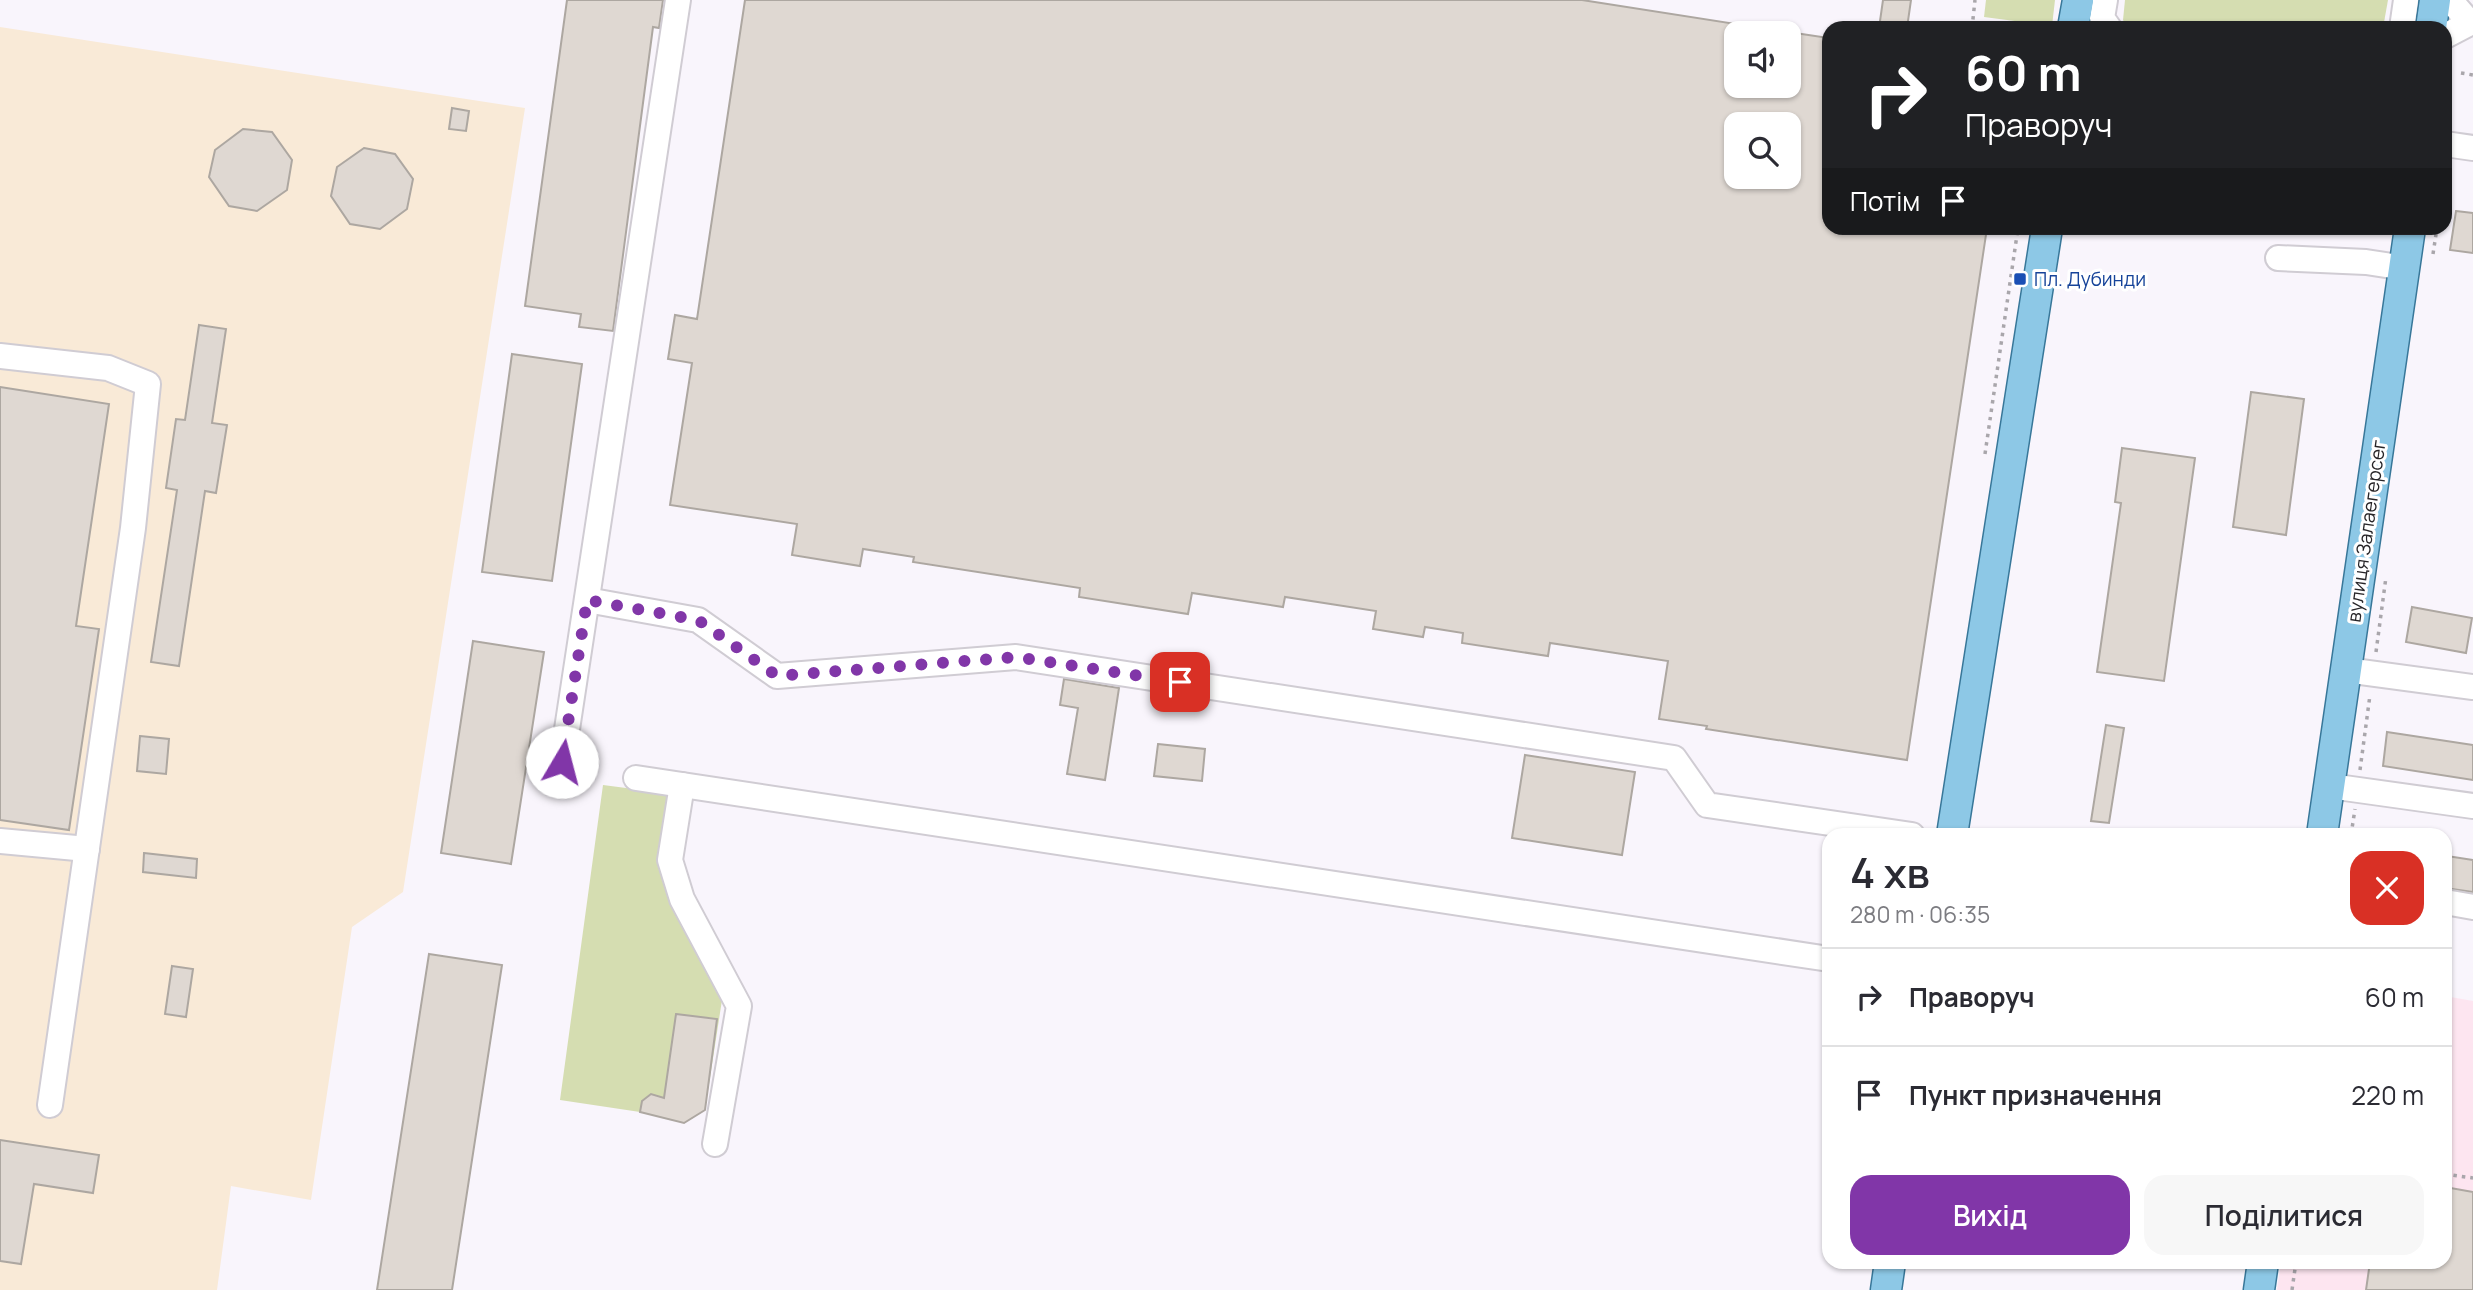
<!DOCTYPE html>
<html lang="uk">
<meta charset="utf-8">
<style>
body{margin:0;font-family:Manrope,sans-serif;background:#f7f7f7;color:#2b2b33;height:100vh;display:flex;flex-direction:column;font-size:26px;white-space:nowrap}
*{box-sizing:border-box;margin:0}
p{font-size:23px;color:#7c7c81}
.icon{flex:none;width:38px;height:38px;fill:none;stroke:currentColor;stroke-width:2;stroke-linecap:round;stroke-linejoin:round}
.map{position:relative;flex:1;overflow:hidden}
.details{position:absolute;left:1822px;top:828px;width:630px;height:441px;display:flex;flex-direction:column;background:#fff;border-radius:21px;box-shadow:0 2px 5px #0004}
.details>*{flex:none}
.hud{position:absolute;left:1822px;top:21px;width:630px;height:214px;border-radius:21px;box-shadow:0 2px 5px #0004;background:#202124;color:#fff;overflow:hidden}
.tools{position:absolute;left:1724px;top:21px;display:grid;gap:14px}
.tools a{display:grid;place-items:center;width:77px;height:77px;border-radius:14px;background:#fff;box-shadow:0 2px 5px #0004;font-size:35px}
.pin{position:absolute;display:grid;place-items:center;width:60px;height:60px;color:#fff;margin:-30px;border-radius:14px;box-shadow:0 4px 10px #0006}
.me{position:absolute;width:77px;margin:-38px;rotate:8deg;stroke-linejoin:round;filter:drop-shadow(0 0 5px #0008)}
.turn{display:flex;align-items:center;gap:24px;height:147px;padding:0 28px;font-size:32px}
.turn .icon{width:91px;height:91px;stroke-width:2.5}
.turn b{display:block;font-size:49px;line-height:60px}
.then{display:flex;align-items:center;height:66px;padding:0 28px;background:#0003;gap:14px;font-size:26px}
.round{display:grid;place-items:center;flex:none;width:74px;height:74px;border-radius:21px;background:#f7f7f7}
.overview{display:flex;align-items:center;justify-content:space-between;height:119px;padding:0 28px}
h1{font-size:42px;font-weight:600;line-height:52px}
.action{display:flex;gap:14px;margin-top:auto;padding:14px 28px}
.action a{flex:1;height:80px;border-radius:21px;background:#8136a8;color:#fff;font-size:28px;font-weight:600;line-height:80px;text-align:center}
.action a+a{background:#f7f7f7;color:#2b2b33}
ul{padding:0;list-style:none}
li{display:flex;align-items:center;gap:21px;height:98px;padding:0 28px;border-top:2px solid #e1e1e2}
li div{flex:1}
li b{display:block;font-size:26px}
li em{font-style:normal}
.map>svg:first-child{display:block}
</style>
<div class="map">
<svg width="2473" height="1290" viewBox="0 0 2473 1290">
<rect width="100%" height="100%" fill="#f9f5fc"/>
<path fill="#f9ead7" d="M0,27L525,108L403,892L352,927L311,1200L231,1186L217,1290H0Z"/>
<path fill="#fde5f0" d="M2445,996L2473,1001V1290H2277L2281,1262H2445Z"/>
<g fill="#d5ddb1">
<path d="M1986,0H2055L2052,26L1984,17Z"/>
<path d="M2125,0H2388L2383,28H2128L2123,20Z"/>
<path d="M603,785L672,794L660,861L672,908L722,1000L705,1110L684,1123L640,1112L560,1100Z"/>
</g>
<g fill="#dfd8d2" stroke="#ada7a1" stroke-width="2" fill-rule="evenodd">
<path d="M567,0H663L659,28L653,27L613,331L579,327L581,314L525,306Z"/>
<path d="M745,0H1582L1736,24V86H1788V32L1829,38V228H1987L1907,760L1706,729L1707,726L1659,719L1668,661L1550,643L1548,656L1462,643L1463,633L1425,627L1423,637L1373,629L1376,611L1285,597L1283,607L1192,593L1188,614L1079,597L1080,588L913,562L914,557L863,549L860,566L792,555L797,524L670,505L692,363L668,359L675,315L697,319ZM1736,124H1788V177H1736Z"/>
<path d="M1883,0H1911L1907,28H1879Z"/>
<path d="M452,108L469,111L466,131L449,129Z"/>
<path d="M243,129L272,132L292,160L287,190L257,211L229,206L209,177L215,150Z"/>
<path d="M364,148L395,154L413,179L407,209L380,229L350,224L331,196L337,167Z"/>
<path d="M2456,211L2473,213V253L2450,250Z"/>
<path d="M199,325L226,329L212,423L227,425L216,493L205,491L179,666L151,662L177,490L166,488L176,419L185,420Z"/>
<path d="M512,354L582,364L552,581L482,572Z"/>
<path d="M0,387L109,404L76,626L99,629L69,830L0,820Z"/>
<path d="M2251,392L2304,399L2286,535L2233,527Z"/>
<path d="M2122,448L2195,458L2164,681L2097,672L2121,503L2115,502Z"/>
<path d="M2412,607L2472,618L2466,653L2406,642Z"/>
<path d="M473,641L544,652L511,864L441,853Z"/>
<path d="M1064,679L1119,688L1105,780L1067,774L1078,708L1060,705Z"/>
<path d="M2106,725L2124,728L2109,823L2091,821Z"/>
<path d="M2387,732L2473,745V780L2383,766Z"/>
<path d="M140,736L169,739L166,774L137,771Z"/>
<path d="M1158,744L1205,749L1202,781L1154,776Z"/>
<path d="M1525,755L1635,772L1622,855L1512,838Z"/>
<path d="M144,853L197,859L196,878L143,872Z"/>
<path d="M2447,856L2473,860V892L2445,888Z"/>
<path d="M429,954L502,965L452,1290H377Z"/>
<path d="M172,966L193,969L186,1017L165,1014Z"/>
<path d="M676,1014L717,1019L705,1110L684,1123L640,1112L642,1101L651,1094L664,1098Z"/>
<path d="M0,1140L99,1155L93,1193L34,1184L21,1264L0,1261Z"/>
<path d="M2445,1187L2473,1192V1290H2366L2370,1262H2445Z"/>
</g>
<g fill="none" stroke-linecap="round" stroke-linejoin="round">
<g stroke="#d0ccd3" stroke-width="28">
<g id="minor">
<path d="M2105,0L2102,18L2109,28"/>
<path d="M2450,0L2470,23"/>
<path d="M2402,28L2406,0"/>
<path d="M2445,36L2470,23"/>
<path d="M2445,144L2473,148"/>
<path d="M2278,258L2366,262L2405,268"/>
<path d="M0,356L108,368L148,384L133,528L50,1105"/>
<path d="M587,600L698,620L777,676L1016,657L1674,758L1707,805L1912,835"/>
<path d="M2346,670L2473,687"/>
<path d="M562,762L678,0"/>
<path d="M636,778L1829,959"/>
<path d="M682,785L670,860L682,899L739,1006L715,1144"/>
<path d="M2330,786L2473,806"/>
<path d="M0,841L87,849"/>
<path d="M2445,902L2473,907"/>
</g>
</g>
<g stroke="#387799" stroke-width="33">
<g id="major">
<path d="M2073,28L2078,0"/>
<path d="M2431,28L2435,0"/>
<path d="M1952,835L2047,228"/>
<path d="M2322,835L2410,228"/>
<path d="M1886,1290L1890,1262"/>
<path d="M2259,1290L2263,1262"/>
</g>
</g>
<g stroke="#a9a6ab" stroke-width="3.5" stroke-dasharray="3.5 5" stroke-linecap="butt">
<path d="M1972,28L1975,0"/>
<path d="M2461,73L2473,75"/>
<path d="M2445,185L2448,166"/>
<path d="M2433,254L2437,228"/>
<path d="M1985,454L2018,228"/>
<path d="M2376,652L2386,577"/>
<path d="M2360,770L2370,695"/>
<path d="M2351,835L2355,809"/>
<path d="M2445,1174L2473,1178"/>
<path d="M2292,1290L2296,1262"/>
</g>
<use href="#minor" stroke="#fff" stroke-width="24"/>
<use href="#major" stroke="#8dc8e6" stroke-width="30"/>
</g>
<g fill="none" stroke-linecap="round" stroke-linejoin="round">
<path stroke="#8136a8" stroke-width="12" stroke-dasharray="0 21.6" d="M562,762L587,600L698,620L777,676L1016,657L1180,682"/>
</g>
<rect fill="#1a4fb4" stroke="#fff" stroke-width="2.5" x="2013" y="272" width="14" height="14" rx="3.5"/>
<g text-anchor="middle" stroke-width="6" stroke-linejoin="round" paint-order="stroke">
<g font-size="19" fill="#164399" stroke="#fff" text-anchor="start">
<text x="2034" y="286">Пл. Дубинди</text>
</g>
<g font-size="19" fill="#272528" stroke="#fff">
<text transform="translate(2366 531) rotate(-82)" y="7">вулиця Залаегерсег</text>
</g>
</g>
</svg>
<div class="tools">
<a><svg class="icon" aria-label="sound" viewBox="0 0 24 24"><path d="M4 9h4l5-4v14l-5-4H4zM17 9q2 3 0 6"/></svg></a>
<a><svg class="icon" aria-label="search" viewBox="0 0 24 24"><circle cx="10" cy="10" r="6"/><path d="M15 15l6 6"/></svg></a>
</div>
<div class="pin" style="left:1180px;top:682px;background:#d93025"><svg class="icon" aria-label="arrive" viewBox="0 0 24 24"><path d="M6 21V4h12l-3 4 3 4H6"/></svg></div>
<svg class="me" style="left:562px;top:762px" viewBox="-20 -20 40 40"><circle r="19" fill="#fff"/><path d="M0-13L10 11 0 6-10 11z" fill="#8136a8"/></svg>
<div class="hud">
<div class="turn"><svg class="icon" aria-label="right" viewBox="0 0 24 24"><path d="M7 20v-9h11M14 6l5 5-5 5"/></svg><div><b>60 m</b>Праворуч</div></div>
<div class="then">Потім<svg class="icon" aria-label="arrive" viewBox="0 0 24 24"><path d="M6 21V4h12l-3 4 3 4H6"/></svg></div>
</div>
<section class="details">
<div class="overview"><div><h1>4 хв</h1><p>280 m · 06:35</p></div><a class="round" style="background:#d93025;color:#fff"><svg class="icon" aria-label="close" viewBox="0 0 24 24"><path d="M6 6l12 12M18 6L6 18"/></svg></a></div>
<ul>
<li><svg class="icon" aria-label="right" viewBox="0 0 24 24"><path d="M7 20v-9h11M14 6l5 5-5 5"/></svg><div><b>Праворуч</b></div><em>60 m</em></li>
<li><svg class="icon" aria-label="arrive" viewBox="0 0 24 24"><path d="M6 21V4h12l-3 4 3 4H6"/></svg><div><b>Пункт призначення</b></div><em>220 m</em></li>
</ul>
<div class="action"><a>Вихід</a><a>Поділитися</a></div>
</section>
</div>
